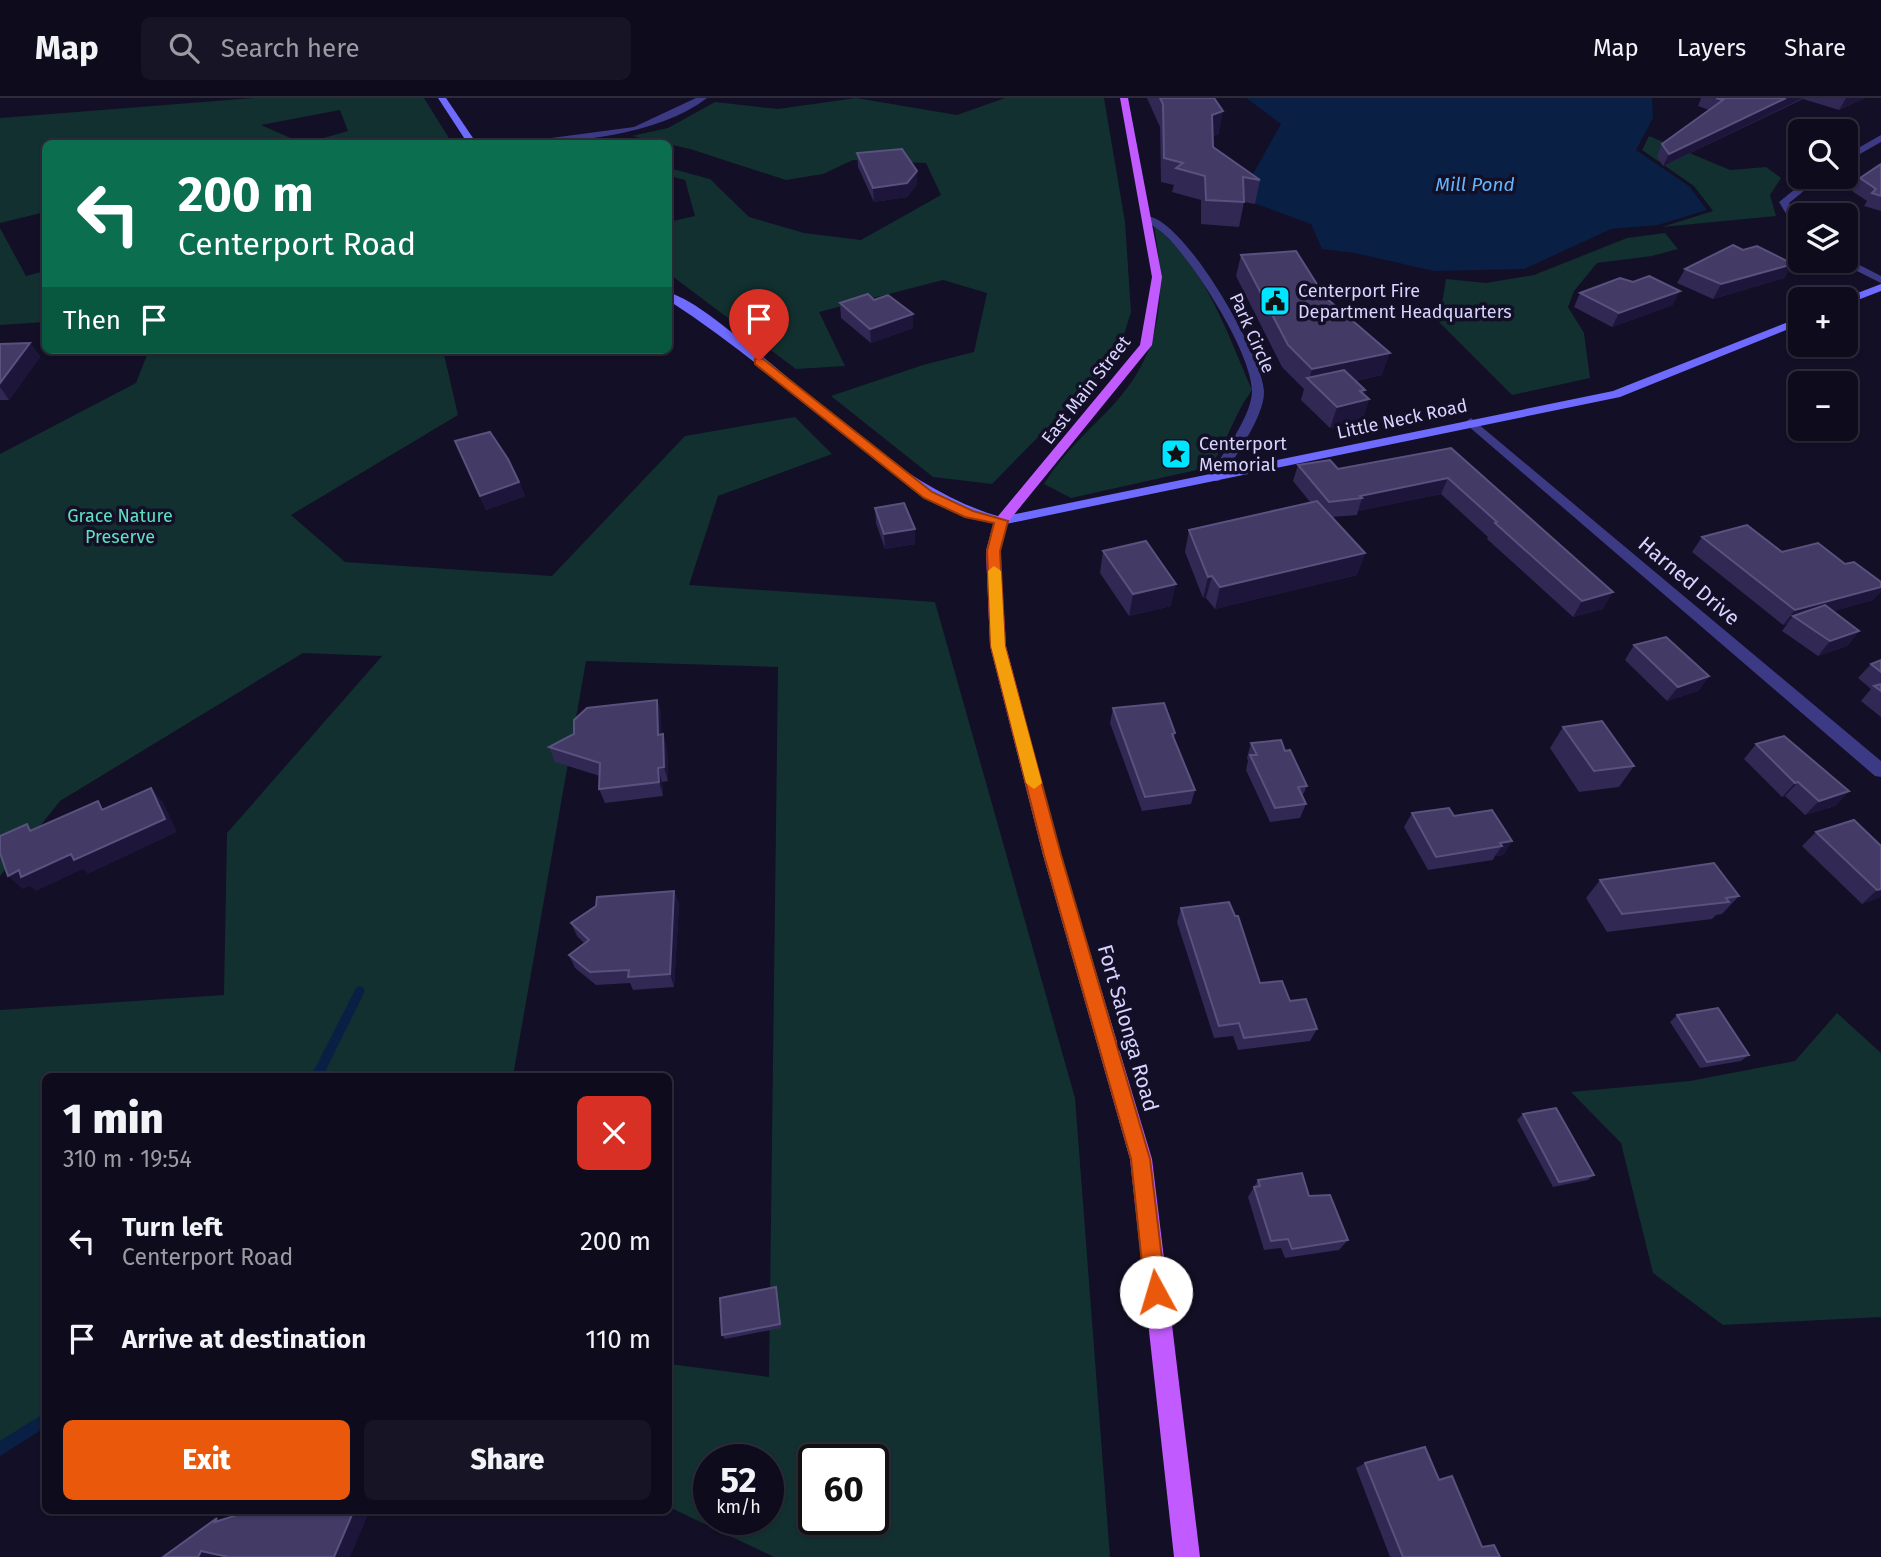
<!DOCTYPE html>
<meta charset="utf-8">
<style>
body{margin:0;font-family:"Fira Sans",sans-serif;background:#171425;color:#f1f3f6;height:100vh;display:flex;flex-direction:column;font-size:26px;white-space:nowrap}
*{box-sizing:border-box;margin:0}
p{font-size:23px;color:#9b9ba3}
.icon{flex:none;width:38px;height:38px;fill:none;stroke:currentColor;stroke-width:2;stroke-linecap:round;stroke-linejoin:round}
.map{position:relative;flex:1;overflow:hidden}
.details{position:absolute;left:42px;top:975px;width:630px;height:441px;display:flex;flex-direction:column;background:#0e0b1c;border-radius:10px;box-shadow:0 2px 5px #0004,0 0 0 2px #2e2b3b}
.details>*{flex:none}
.top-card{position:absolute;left:42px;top:42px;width:630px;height:214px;border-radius:10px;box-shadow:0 2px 5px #0004,0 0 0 2px #2e2b3b;background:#0b6e4f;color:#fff;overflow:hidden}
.buttons{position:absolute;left:1788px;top:21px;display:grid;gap:14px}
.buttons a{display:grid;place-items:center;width:70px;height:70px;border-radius:10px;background:#0e0b1c;box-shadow:0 2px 5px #0004,0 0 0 2px #2e2b3b;font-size:35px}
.speed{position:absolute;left:693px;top:1346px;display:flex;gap:14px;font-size:35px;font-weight:700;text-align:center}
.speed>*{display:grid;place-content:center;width:91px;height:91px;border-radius:50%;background:#0e0b1c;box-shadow:0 2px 5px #0004,0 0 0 2px #2e2b3b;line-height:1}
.speed small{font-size:18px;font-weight:400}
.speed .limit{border:4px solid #111;border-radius:10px;background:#fff;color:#111}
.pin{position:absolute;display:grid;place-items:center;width:60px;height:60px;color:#fff;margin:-72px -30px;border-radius:50% 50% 50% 0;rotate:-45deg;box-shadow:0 0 7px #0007}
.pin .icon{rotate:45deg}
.me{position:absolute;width:77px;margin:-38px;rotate:354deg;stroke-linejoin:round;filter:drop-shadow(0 0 5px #0008)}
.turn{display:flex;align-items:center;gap:24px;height:147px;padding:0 21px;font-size:32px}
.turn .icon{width:91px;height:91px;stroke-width:2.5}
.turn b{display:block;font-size:49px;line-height:60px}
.then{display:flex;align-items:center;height:66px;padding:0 21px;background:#0003;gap:14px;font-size:26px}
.round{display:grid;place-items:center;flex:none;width:74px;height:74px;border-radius:10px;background:#171425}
.summary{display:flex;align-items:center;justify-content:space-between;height:119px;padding:0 21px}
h1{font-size:42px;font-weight:800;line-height:52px}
.cta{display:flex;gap:14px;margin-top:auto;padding:14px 21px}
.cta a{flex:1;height:80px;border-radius:10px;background:#ea580c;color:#fff;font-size:28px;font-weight:800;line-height:80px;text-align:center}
.cta a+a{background:#171425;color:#f1f3f6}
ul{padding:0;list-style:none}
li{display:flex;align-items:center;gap:21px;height:98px;padding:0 21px}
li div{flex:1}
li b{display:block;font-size:26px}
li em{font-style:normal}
header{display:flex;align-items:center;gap:42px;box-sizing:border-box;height:98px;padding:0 35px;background:#0e0b1c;border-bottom:2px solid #2e2b3b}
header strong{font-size:33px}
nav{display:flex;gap:38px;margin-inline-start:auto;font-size:24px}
.search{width:490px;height:63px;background:#171425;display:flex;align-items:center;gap:18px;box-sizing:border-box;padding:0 24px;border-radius:10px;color:#9b9ba3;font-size:26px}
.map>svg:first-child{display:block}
</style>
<header>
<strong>Map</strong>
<div class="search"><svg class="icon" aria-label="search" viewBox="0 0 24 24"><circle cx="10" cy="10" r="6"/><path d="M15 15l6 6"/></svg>Search here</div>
<nav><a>Map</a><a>Layers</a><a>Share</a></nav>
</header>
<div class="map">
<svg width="1881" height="1459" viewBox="0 0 1881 1459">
<rect width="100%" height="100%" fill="#130f26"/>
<g fill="#12302f" fill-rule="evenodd">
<path d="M254,0H424L452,45H306L348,33L340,12L261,27L302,45L46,46L45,114L0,125V20Z"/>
<path d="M856,0L957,17L1005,0H1104L1125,124L1131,214L1117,259L992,386L933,379L831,298L923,267L974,254L987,195L943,182L819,214L845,268L796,271L668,175L669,124L695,118L685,82L669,78V70L710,81L749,119L804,135L861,142L941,97L926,65L853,62L823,76L786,82L690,51L632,38L668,30L715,4L778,11Z"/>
<path d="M1649,38L1730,72L1766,69L1781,80L1770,97L1776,118L1662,129L1713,113L1694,88L1642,52Z"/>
<path d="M1154,128C1204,165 1228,237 1252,292C1234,316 1227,345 1210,369L1071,400L1044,386C1063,354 1090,332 1115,305C1163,252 1166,196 1154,128Z"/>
<path d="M0,130L26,178L45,173V224L0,227Z"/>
<path d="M1665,135L1678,151L1652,158L1597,165L1574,193L1568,209L1584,235L1590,280L1512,297L1439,224L1446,181L1486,185L1534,177L1627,140Z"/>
<path d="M149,252H443L458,317L291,417L345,464L552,478L685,338L795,319L832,356L718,398L689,487L935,504L1075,1000L1110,1459H774L669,1409V1266L769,1279L778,569L586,563L513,978H46L45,1317L7,1347L0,1346V912L224,897L227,735L382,558L303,555L60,703L0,778V356L136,285ZM709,1362H768V1421H709ZM814,1362H873V1421H814Z"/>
<path d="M1837,915L1881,955V1219L1723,1227L1653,1175L1621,1045L1571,994L1690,983L1795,963Z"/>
</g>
<path fill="#0a1f44" d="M1246,0H1652L1653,20L1636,52L1689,88L1707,112L1658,127L1611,131L1524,171L1434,173L1355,155L1322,151L1311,126L1256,106L1244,92L1281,26Z"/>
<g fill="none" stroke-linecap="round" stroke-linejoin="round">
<g fill="#0a1f44" fill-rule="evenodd">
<path d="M360,888L364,890L365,893L323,978H311L356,890Z"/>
<path d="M46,1314V1329L0,1358V1343Z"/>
</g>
<g fill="#3d3a85" fill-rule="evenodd">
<path d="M696,0H707C658,38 567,46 506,46L634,29Z"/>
<path d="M1881,37V44L1846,64V57Z"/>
<path d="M1810,79H1821L1789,105L1801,123V135L1797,134L1779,104Z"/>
<path d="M1144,118C1181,114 1263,258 1264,293C1265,318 1233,362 1219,383H1209L1207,380C1221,359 1250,321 1252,295C1254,258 1193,163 1166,138C1160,132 1152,127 1144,122Z"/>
<path d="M1846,160L1881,178V185L1841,165L1840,163H1846Z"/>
<path d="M1471,320L1881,663V679L1875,678L1467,327L1465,324Z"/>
</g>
<g fill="#6f6bff" fill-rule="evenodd">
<path d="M438,0H446L477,46H468Z"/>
<path d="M1881,186V193L1850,205L1846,206V201H1842Z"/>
<path d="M668,194C697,204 724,229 748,247C824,307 907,393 1001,419L1613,293L1801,219V226L1620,299L1001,427C926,408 871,359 813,311C766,273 719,235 668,202Z"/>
</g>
<path fill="#c25bff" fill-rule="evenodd" d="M1120,0H1128L1162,179L1152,247L1008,424L1000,453L1006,548L1061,757L1152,1061L1200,1459H1174L1130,1061L1043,757L990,548L986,453L994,423L1140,247L1152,179Z"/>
</g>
<g fill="#312854">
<path d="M1147,0H1214L1219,36L1213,38V49L1260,82L1255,106L1244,104L1239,129L1201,126V102L1172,94L1174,87L1161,84L1160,29Z"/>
<path d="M1701,0H1865L1839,12L1803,1L1663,68L1657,58L1662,46L1709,12L1698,8Z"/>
<path d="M857,55L917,86L907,99L874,104L858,69Z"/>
<path d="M1881,66V113L1864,108L1867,103L1852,93L1860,80Z"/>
<path d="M1743,152L1793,166L1784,180L1713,201L1677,185L1685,171Z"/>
<path d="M1241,157L1325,199L1382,277L1355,283L1365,292L1364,297L1369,301L1362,323L1330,330L1301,302L1304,291L1282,269L1236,178Z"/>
<path d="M1633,184L1673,207L1612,229L1574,209L1580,195Z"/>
<path d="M874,202L913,216V230L871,245L841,220L840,205Z"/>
<path d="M30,245L40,259L9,302H0V246Z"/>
<path d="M455,343L519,384L525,398L486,412Z"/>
<path d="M1451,350L1603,511L1573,519L1487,441L1488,439L1441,396L1358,413L1357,417L1332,419L1365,455L1357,477L1215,511L1206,500H1203L1185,454L1189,432L1311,405L1293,383L1298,367L1338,371Z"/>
<path d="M875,410L915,446L885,451L876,425Z"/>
<path d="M1702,439L1845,466L1881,484V493L1873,502L1833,513L1859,533L1847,548L1818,558L1782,533L1787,526L1783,527L1692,454Z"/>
<path d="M1103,453L1171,508L1129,518L1100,475Z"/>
<path d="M1634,547L1709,578L1698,593L1667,603L1625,562Z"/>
<path d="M1881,562V619L1861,603L1871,591L1858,580L1871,566Z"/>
<path d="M657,602L661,616V637L663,636L667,651L668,683L662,684L663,698L605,705L599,691L600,678L555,664L549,649Z"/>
<path d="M1113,610L1175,635L1174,641L1195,692L1191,706L1142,713L1110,625Z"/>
<path d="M1563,629L1634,668L1619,689L1579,694L1550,650Z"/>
<path d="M1251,645L1285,653L1307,688L1302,699L1306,706L1300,720L1270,724L1246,672L1248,663L1247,660Z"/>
<path d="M1756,646L1849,693L1835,708L1805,717L1785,698L1782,699L1744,661Z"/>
<path d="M1412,715L1454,718L1512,743L1503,757L1495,758L1493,762L1428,772L1404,729Z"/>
<path d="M1816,734L1881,748V799L1862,806L1802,748Z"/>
<path d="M1600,782L1739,798L1722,816L1716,817L1712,821L1607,834L1586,800Z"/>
<path d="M674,793L679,807L674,889L633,892L630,885L596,887L575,870L569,857L584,845L577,838L571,825Z"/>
<path d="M1181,810L1260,885L1290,903L1317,931L1310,943L1238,952L1233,938L1214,940L1177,824Z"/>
<path d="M1677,917L1749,957L1741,963L1700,970L1670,924Z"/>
<path d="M1523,1016L1594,1077L1588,1082L1553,1089L1517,1022Z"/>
<path d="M1258,1082L1309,1098L1348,1142L1339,1152L1285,1160L1281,1150L1264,1152L1248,1099Z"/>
<path d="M777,1193L781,1230L725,1241L722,1237Z"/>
<path d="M1365,1365L1439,1382L1482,1449L1500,1459H1390L1356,1370Z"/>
</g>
<g fill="#1d163a">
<path d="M1786,0H1803L1663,68L1669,56Z"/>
<path d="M1846,0H1865L1839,12Z"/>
<path d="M1223,13L1219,36L1208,40L1212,17Z"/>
<path d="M917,73V86L907,99L874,104L873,90Z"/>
<path d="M1793,166L1784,180L1713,201L1721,186Z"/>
<path d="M1680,193L1673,207L1612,229L1619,215Z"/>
<path d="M913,216V230L871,245L870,231Z"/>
<path d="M30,245L40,259L9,302L0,289V285Z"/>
<path d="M1390,255L1382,277L1318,290L1309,282L1312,271Z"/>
<path d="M1365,292L1362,303L1369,301L1362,323L1330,330L1337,309L1360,293Z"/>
<path d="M1448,380L1441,396L1358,413L1362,400L1360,398Z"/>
<path d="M519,384L525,398L486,412L480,398Z"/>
<path d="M915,431V446L885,451L884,436Z"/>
<path d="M1365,455L1357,477L1215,511L1220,489Z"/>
<path d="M1212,478L1206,500H1203L1208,479Z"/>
<path d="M1176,486L1171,508L1129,518L1133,496Z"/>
<path d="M1881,489V493L1873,502L1800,523L1793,518L1787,526L1783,527L1795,512Z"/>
<path d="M1613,494L1603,511L1573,519L1582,503Z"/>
<path d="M1859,533L1847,548L1818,558L1830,543Z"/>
<path d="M1709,578L1698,593L1667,603L1678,589Z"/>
<path d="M657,602L661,616L662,652L658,637Z"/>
<path d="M663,636L667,651L668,683L664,669Z"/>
<path d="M658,670L662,684L663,698L659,684Z"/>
<path d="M1798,684L1785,698L1782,699L1795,685Z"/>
<path d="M151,690L163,704L177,734L88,776L83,771L36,793L30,788L23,791L8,778L19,772L71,756Z"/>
<path d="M1849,693L1835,708L1805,717L1819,703Z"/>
<path d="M1512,743L1503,757L1495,758L1502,748L1500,745Z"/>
<path d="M1881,791V799L1862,806L1877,792Z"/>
<path d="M674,793L679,807L674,889L670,876Z"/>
<path d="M354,1412H370L350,1459H334Z"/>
<path d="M201,1453L218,1456L217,1459H198Z"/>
</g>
<g fill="#433a66" stroke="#5a527e" stroke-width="2">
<path d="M1160,0H1214L1223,13L1212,17L1213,49L1260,82L1243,79L1244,104L1206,102L1205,78L1176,70L1183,65L1164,60L1163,6Z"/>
<path d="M1716,0H1786L1669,56L1662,46L1723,2Z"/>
<path d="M902,51L917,73L907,85L873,90L857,55Z"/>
<path d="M1881,66V98L1872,95L1876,91L1860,80Z"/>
<path d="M1733,147L1743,152L1757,148L1793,166L1721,186L1685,171Z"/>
<path d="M1296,153L1325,199L1390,255L1312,271L1288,247L1241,157Z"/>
<path d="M1649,178L1680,193L1619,215L1580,195L1620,180L1633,184Z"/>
<path d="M868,196L874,202L888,197L913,216L870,231L840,205Z"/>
<path d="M30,245L0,285V246Z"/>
<path d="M1344,272L1365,292L1360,293L1369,301L1337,309L1307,280Z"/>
<path d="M490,334L508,361L519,384L480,398L455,343Z"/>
<path d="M1451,350L1613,494L1582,503L1495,425L1497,424L1448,380L1360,398L1362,400L1329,404L1298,367L1330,362L1338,371Z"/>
<path d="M1317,403L1365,455L1220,489L1212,478L1208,479L1189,432Z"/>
<path d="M904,405L915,431L884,436L875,410Z"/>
<path d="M1747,427L1782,454L1818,445L1845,466L1854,464L1881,484V489L1795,512L1702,439Z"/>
<path d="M1146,443L1176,486L1133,496L1103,453Z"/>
<path d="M1825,507L1859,533L1830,543L1793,518Z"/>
<path d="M1666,539L1709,578L1678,589L1634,547Z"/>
<path d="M1881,562V574L1871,566Z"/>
<path d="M1881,586V593L1874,588Z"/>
<path d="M657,602L658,637L663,636L664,669L658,670L659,684L599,691L600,665L549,649L574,636V622L587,610Z"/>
<path d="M1164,605L1175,635L1172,636L1195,692L1145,699L1113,610Z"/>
<path d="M1602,623L1634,668L1594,673L1563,629Z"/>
<path d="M1784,638L1849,693L1819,703L1798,684L1795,685L1756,646Z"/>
<path d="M1281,642L1285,653L1290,652L1307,688L1298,689L1306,706L1275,710L1250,657H1257L1251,645Z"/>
<path d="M151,690L165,721L74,762L71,756L21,779L19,772L8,778L0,755V738L27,726L30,733L98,703L102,712Z"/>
<path d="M1449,710L1454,718L1492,712L1512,743L1500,745L1502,748L1436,759L1412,715Z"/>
<path d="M1854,722L1881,748V791L1877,792L1816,734Z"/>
<path d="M1714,765L1739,798L1726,800L1729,804L1622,816L1600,782Z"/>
<path d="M674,793L670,876L628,879L629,872L590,874L569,857L589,842L571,825L596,808L597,799Z"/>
<path d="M1229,804L1235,818H1238L1260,885L1282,883L1290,903L1306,901L1317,931L1244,940L1239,925L1219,928L1181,810Z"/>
<path d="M1718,910L1749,957L1707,964L1677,917Z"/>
<path d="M1556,1010L1594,1077L1559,1084L1523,1016Z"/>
<path d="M1302,1075L1309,1098L1330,1097L1348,1142L1292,1151L1288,1141L1271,1143L1254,1089L1260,1088L1258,1082Z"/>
<path d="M776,1189L780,1226L722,1237L720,1200Z"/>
<path d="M1425,1349L1439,1382L1452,1378L1482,1449L1494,1447L1500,1459H1403L1365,1365Z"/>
<path d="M239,1412H354L334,1459H228L201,1453L198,1459H163L217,1420L215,1424L237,1417Z"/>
</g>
<path fill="#ea580c" stroke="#983908" stroke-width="2" d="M755,261H763L932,394L973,413L1008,423L1000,453L1005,548L1061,757L1150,1061L1166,1194L1163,1201L1156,1205L1148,1201L1145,1194L1131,1061L1044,757L991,548L987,453L994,425L965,419L924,400L755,266Z"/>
<path fill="#f59e0b" d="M994,468L1001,473L1005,548L1042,685L1034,691L1026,685L991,548L988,473Z"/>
<defs>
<g id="civic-square" transform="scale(1.575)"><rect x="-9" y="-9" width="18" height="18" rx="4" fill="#00e5ff" stroke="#130f26"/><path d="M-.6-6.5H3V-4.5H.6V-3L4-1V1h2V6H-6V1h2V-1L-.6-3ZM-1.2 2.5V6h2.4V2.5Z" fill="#111"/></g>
<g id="sight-square" transform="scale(1.575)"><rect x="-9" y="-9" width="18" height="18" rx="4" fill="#00e5ff" stroke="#130f26"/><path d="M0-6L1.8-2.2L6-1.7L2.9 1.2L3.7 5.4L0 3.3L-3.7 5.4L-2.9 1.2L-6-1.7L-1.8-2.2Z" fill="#111"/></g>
</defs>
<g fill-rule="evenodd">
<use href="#civic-square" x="1275" y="203"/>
<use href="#sight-square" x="1176" y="356"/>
</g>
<g text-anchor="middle" stroke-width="7" stroke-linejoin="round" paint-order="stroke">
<g font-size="18" fill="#d9d4ff" stroke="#130f26" text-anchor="start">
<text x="1298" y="199">Centerport Fire<tspan x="1298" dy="21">Department Headquarters</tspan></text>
<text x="1199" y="352">Centerport<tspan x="1199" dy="21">Memorial</tspan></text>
</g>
<g font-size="18" fill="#d9d4ff" stroke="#130f26">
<text transform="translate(1252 235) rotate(66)" y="6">Park Circle</text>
<text transform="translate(1086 292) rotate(-52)" y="6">East Main Street</text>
<text transform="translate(1402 321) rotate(-12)" y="6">Little Neck Road</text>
</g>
<g font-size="18" fill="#5fe0c0" stroke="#130f26">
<text x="120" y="424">Grace Nature<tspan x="120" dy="21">Preserve</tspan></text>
</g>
<g font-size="19" font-style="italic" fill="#62b6ff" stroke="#130f26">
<text x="1475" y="93">Mill Pond</text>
</g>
<g font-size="21" fill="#d9d4ff" stroke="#130f26">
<text transform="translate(1689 483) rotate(40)" y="7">Harned Drive</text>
<text transform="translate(1128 930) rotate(74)" y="7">Fort Salonga Road</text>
</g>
</g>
</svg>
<div class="buttons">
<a><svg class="icon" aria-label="search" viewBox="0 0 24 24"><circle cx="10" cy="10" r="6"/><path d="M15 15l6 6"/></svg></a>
<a><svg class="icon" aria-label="layers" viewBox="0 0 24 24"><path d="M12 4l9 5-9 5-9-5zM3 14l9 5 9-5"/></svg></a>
<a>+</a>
<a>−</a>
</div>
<div class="speed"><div>52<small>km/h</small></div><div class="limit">60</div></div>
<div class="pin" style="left:759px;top:263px;background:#d93025"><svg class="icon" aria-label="arrive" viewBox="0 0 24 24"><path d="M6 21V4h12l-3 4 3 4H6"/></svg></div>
<svg class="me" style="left:1156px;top:1194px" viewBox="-20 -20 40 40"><circle r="19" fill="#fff"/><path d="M0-13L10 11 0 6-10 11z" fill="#ea580c"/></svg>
<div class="top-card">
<div class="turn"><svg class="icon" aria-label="left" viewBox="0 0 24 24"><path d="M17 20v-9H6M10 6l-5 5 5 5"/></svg><div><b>200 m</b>Centerport Road</div></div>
<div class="then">Then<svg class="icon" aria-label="arrive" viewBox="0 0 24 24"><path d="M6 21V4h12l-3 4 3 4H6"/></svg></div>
</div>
<section class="details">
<div class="summary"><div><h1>1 min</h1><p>310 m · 19:54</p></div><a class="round" style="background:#d93025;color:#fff"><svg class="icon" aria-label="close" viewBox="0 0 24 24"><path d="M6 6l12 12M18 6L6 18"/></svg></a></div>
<ul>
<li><svg class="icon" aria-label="left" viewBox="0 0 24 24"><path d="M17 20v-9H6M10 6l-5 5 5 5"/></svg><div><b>Turn left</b><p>Centerport Road</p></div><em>200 m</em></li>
<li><svg class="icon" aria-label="arrive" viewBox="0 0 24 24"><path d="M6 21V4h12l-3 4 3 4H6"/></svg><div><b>Arrive at destination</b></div><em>110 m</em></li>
</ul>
<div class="cta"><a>Exit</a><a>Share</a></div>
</section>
</div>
